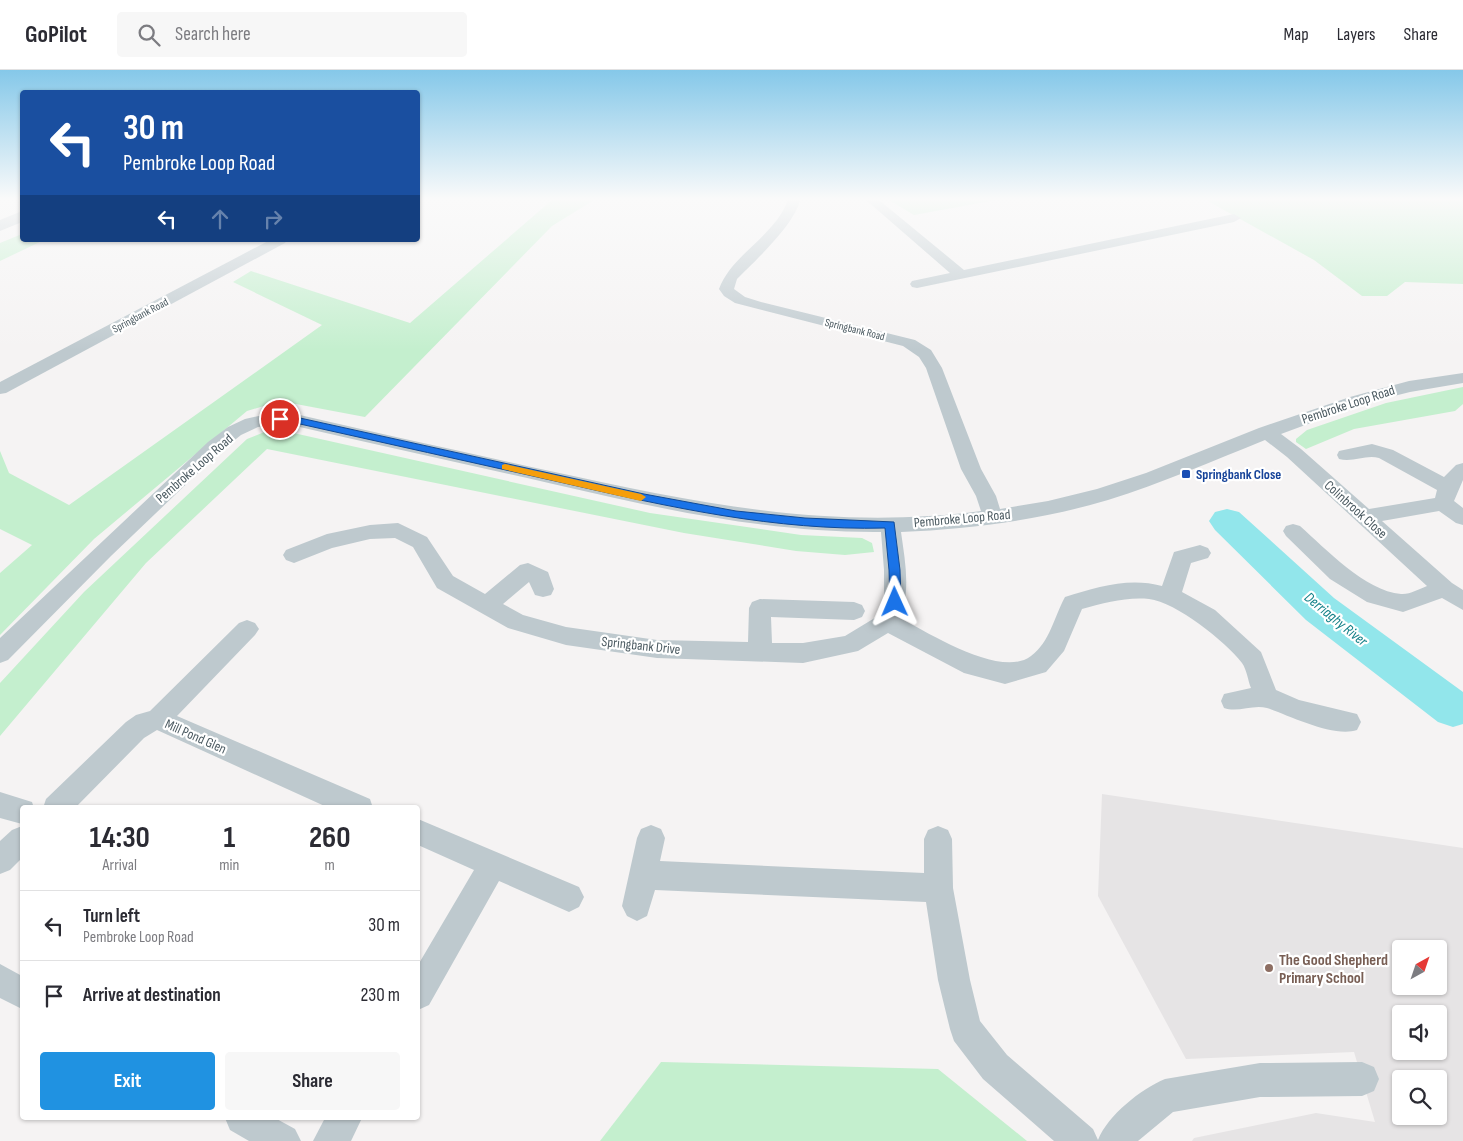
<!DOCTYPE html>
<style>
body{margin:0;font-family:"Sofia Sans Condensed",sans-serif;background:#f7f7f7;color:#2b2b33;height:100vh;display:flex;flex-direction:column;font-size:19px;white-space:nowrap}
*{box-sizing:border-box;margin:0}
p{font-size:16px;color:#7c7c81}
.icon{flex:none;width:28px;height:28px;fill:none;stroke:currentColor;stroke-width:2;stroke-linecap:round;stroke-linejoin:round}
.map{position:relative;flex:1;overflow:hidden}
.panel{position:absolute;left:20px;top:735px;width:400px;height:315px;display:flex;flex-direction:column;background:#fff;border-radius:5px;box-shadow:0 1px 4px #0004}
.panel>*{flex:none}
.guide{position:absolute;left:20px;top:20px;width:400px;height:152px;border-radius:5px;box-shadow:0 1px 4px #0004;background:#1a4fa0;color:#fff;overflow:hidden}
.needle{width:32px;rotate:40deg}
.buttons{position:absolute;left:1392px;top:870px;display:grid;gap:10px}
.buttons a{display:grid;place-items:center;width:55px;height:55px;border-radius:5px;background:#fff;box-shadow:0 1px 4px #0004;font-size:25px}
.pin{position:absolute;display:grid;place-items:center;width:42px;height:42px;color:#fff;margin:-21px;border:2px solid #fff;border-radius:50%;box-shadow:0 1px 5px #0007}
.me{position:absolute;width:55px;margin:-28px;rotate:359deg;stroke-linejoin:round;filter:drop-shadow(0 0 4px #0008)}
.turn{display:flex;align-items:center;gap:18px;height:105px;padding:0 20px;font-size:22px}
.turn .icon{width:65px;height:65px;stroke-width:2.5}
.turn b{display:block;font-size:35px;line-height:42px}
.lanes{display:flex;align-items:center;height:48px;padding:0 20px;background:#0003;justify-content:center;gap:25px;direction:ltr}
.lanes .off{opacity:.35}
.eta{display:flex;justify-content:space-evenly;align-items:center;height:85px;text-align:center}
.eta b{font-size:30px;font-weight:700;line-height:35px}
.cta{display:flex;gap:10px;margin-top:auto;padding:10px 20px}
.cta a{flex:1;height:58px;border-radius:5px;background:#2092e1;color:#fff;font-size:20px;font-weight:700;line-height:58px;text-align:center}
.cta a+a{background:#f7f7f7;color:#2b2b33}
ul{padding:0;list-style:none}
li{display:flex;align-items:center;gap:15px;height:70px;padding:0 20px;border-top:1px solid #e1e1e2}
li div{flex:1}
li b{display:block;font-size:19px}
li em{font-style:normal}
header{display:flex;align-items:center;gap:30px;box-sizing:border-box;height:70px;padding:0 25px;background:#fff;border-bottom:1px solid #e1e1e2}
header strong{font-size:24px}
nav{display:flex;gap:28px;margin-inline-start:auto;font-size:18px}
.search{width:350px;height:45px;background:#f7f7f7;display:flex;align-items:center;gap:12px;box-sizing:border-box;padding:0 18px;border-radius:5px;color:#7c7c81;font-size:19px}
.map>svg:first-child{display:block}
</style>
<header>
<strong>GoPilot</strong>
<div class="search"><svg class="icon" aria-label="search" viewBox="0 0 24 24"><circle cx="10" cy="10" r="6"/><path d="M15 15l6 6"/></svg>Search here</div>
<nav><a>Map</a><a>Layers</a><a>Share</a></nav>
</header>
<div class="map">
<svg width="1463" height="1071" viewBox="0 0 1463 1071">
<rect width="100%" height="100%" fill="#f5f3f3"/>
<path fill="#e6e4e5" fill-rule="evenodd" d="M1102,724L1463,778V1071H1192L1194,1068L1316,1043L1375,1052L1354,982L1186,989L1098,826ZM1401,879H1439V916H1401ZM1401,944H1439V981H1401ZM1401,1009H1439V1046H1401Z"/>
<g fill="#c4efce">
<path d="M552,130H594L552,156L365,347L280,331L247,341L94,469L0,565V503L32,475L0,459V381L9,403L69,435L322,255L233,212L251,201L410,253Z"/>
<path d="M889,130H996L914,145Z"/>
<path d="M1206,130H1463V214L1405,212L1387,226H1362L1314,190Z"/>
<path d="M22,164V170H44L0,191V173Z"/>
<path d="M1463,317V334L1455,341L1354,359L1306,379L1296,372V369L1307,360L1386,333Z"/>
<path d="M267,361L289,362L650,443L801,465L862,468L872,473L874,482L845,485L796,481L684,463L267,379L146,493L0,666V613L84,522L247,369Z"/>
<path d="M661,992L938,999L1027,1071H600Z"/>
</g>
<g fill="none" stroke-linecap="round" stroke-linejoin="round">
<path fill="#92e6eb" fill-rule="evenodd" d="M1227,439L1239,442L1334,528L1463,622V654L1453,657L1438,652L1306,550L1215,460L1209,451L1215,442Z"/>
<g fill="#bec9ce" fill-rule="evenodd">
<path d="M788,130H800C795,154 755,191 737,209L734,219L745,227L761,232L915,270L931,280L942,298L981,399L996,426L1000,439L1048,431L1097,419L1146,403L1259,358L1350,327L1409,311L1463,303V313L1410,322L1362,334L1281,364L1301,379L1369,439L1435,428L1437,420L1379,388C1366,384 1353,393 1339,389L1337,385L1339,381L1372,374L1393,380L1444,407L1456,395L1463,393V410L1454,431L1463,438V455L1456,453L1439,441L1382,451L1452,513L1463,520V540L1442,528L1403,542L1367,532L1330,509L1286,466L1283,461L1286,456L1293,454L1300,456C1326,479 1365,521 1401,524C1409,525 1419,519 1427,516L1287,387L1265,370C1213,391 1162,413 1108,430C1041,450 971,459 901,462C905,491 911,520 900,548C929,563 1001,609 1031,586C1050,572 1054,547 1065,527C1097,517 1129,507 1162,516L1174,482L1200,475L1208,478L1211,483L1208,488L1191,493L1182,522L1215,540L1261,582L1276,620L1299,630L1357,644L1361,652L1357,660C1334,668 1290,646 1267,638C1253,634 1238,643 1224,638L1221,631L1224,624L1251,618C1248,611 1247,600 1242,593C1226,572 1176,532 1149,529C1125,527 1105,533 1082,539L1064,581L1046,602L1005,614L964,603L888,563L858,581L803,593L657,588L566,575L508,558L437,518L413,477L395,468L370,469L332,478L294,493L286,490L283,485L286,480L327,464L370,455L398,453L427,467L453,506L485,524L520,495L528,493L548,502L554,519L551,525L543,527L535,525L529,512L503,534L523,545L566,557L657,570L748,572L749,538L752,532L760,529L854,532L862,535L865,541L862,547L854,550L771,547L772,573H803L845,566L878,546L884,532V500L881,462C768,463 661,439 553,414C465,394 378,375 291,355L258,357L241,365L221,381L111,486L8,590L0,593V568L208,372L228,357L245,349L268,344L291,343C377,363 464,382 550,401C697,433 830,461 981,441L976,426L961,399L926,298L919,287L903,276L735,233L724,226L719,219C732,184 775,166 788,130Z"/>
<path d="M866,130H879L964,200L1234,144L1241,148L1234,152L917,218L912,217L910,214L912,211L950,203Z"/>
<path d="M270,170H287L285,173L6,323L0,324V312Z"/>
<path d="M247,550L255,553L259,559L255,565L177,646L370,729L373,738H329L157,660L144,668L75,738H43L46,729L126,652L136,645L150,641L239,553Z"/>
<path d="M0,722L32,732L34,738H22V754L0,748Z"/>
<path d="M418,749L579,817L584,827L579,837L569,842L499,811L429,935L418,940V895L474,800L418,775Z"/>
<path d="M651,755L661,759L665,768L660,791L924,803V769L928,760L938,756L948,760L952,769L953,818L970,910L980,951L1007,985L1093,1059L1098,1070C1108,1045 1141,1019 1165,1009L1260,993L1362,992L1374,997L1379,1009L1374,1021L1362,1026L1260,1027L1173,1042L1138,1071H1054L983,1009L954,971L950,959L938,910L926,832L655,820L647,846L637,851L627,846L622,836L637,768L641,759Z"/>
<path d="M22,756V788L10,800L0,804V771L12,760Z"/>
<path d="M0,894L22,906V939L0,928Z"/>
<path d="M225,1048H275L295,1059L301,1071H249L230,1060Z"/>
<path d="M325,1048H362L351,1071H313Z"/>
</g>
<path fill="#bec9ce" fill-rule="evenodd" d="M22,141V152L0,161V150Z"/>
</g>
<linearGradient id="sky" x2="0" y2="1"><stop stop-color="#85c8e9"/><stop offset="0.46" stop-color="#fafafa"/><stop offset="1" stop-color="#fafafa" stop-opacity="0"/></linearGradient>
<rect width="1463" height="280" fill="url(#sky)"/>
<path fill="#1a73e8" stroke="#114b97" d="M291,346L644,424L736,441L805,448L894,452L900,500L901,532L895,536L890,532L889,500L885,458C776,461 669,437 564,413C473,393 382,372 291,352H280L276,349L280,346Z"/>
<path fill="#f59e0b" d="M505,394L641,424L646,427L641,431L502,399V395Z"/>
<rect fill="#1a4fb4" stroke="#fff" stroke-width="2" x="1181" y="399" width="10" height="10" rx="2.5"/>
<circle fill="#8d6e63" stroke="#fff" stroke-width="2" cx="1269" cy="898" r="5"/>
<g text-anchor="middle" stroke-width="4.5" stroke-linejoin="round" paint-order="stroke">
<g font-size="11" fill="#4a5960" stroke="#fff">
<text transform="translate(140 245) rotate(-28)" y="4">Springbank Road</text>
<text transform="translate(855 259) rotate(14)" y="4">Springbank Road</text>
</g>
<g font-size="14" fill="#4a5960" stroke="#fff">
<text transform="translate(1348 334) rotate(-18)" y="5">Pembroke Loop Road</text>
<text transform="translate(194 398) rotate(-41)" y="5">Pembroke Loop Road</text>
<text transform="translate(1356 439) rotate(42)" y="5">Colinbrook Close</text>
<text transform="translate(962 448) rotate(-5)" y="5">Pembroke Loop Road</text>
<text transform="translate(641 575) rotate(6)" y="5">Springbank Drive</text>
<text transform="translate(196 666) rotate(24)" y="5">Mill Pond Glen</text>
</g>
<g font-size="14" font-weight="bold" fill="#164399" stroke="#fff" text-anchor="start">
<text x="1196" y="409">Springbank Close</text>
</g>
<g font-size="15" font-style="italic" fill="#107f86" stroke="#fff">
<text transform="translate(1336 549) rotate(39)" y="5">Derriaghy River</text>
</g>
<g font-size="16" font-weight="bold" fill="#785e54" stroke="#fff" text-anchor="start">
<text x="1279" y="895">The Good Shepherd<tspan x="1279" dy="18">Primary School</tspan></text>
</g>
</g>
</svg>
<div class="buttons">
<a><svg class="needle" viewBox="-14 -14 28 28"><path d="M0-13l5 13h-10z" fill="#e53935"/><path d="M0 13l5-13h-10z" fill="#7c7c81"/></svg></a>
<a><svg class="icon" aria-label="sound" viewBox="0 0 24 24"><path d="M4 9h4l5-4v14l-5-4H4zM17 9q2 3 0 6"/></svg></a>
<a><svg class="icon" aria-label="search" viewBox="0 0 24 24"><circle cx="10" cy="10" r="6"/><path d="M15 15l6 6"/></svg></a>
</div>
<div class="pin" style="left:280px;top:349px;background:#d93025"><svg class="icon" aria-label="arrive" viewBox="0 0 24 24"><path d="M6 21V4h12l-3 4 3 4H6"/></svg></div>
<svg class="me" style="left:895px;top:532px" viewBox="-20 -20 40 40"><path d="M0-17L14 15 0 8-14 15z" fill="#1a73e8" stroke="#fff" stroke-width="4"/></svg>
<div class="guide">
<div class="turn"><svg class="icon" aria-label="left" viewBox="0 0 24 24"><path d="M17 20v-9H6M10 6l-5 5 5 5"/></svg><div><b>30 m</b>Pembroke Loop Road</div></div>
<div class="lanes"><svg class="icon" aria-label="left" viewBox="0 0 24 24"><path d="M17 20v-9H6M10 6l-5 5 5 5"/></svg><svg class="icon off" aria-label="ahead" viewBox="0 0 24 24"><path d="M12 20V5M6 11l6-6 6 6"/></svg><svg class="icon off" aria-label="right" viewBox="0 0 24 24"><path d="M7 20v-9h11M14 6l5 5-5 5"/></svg></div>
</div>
<section class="panel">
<div class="eta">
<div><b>14:30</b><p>Arrival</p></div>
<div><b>1</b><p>min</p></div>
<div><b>260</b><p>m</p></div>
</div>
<ul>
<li><svg class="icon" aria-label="left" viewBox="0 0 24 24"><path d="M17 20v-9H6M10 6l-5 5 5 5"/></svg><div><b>Turn left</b><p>Pembroke Loop Road</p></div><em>30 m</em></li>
<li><svg class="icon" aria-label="arrive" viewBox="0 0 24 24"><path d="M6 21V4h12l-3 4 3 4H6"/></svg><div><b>Arrive at destination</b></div><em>230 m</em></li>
</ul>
<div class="cta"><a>Exit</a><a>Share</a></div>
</section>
</div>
